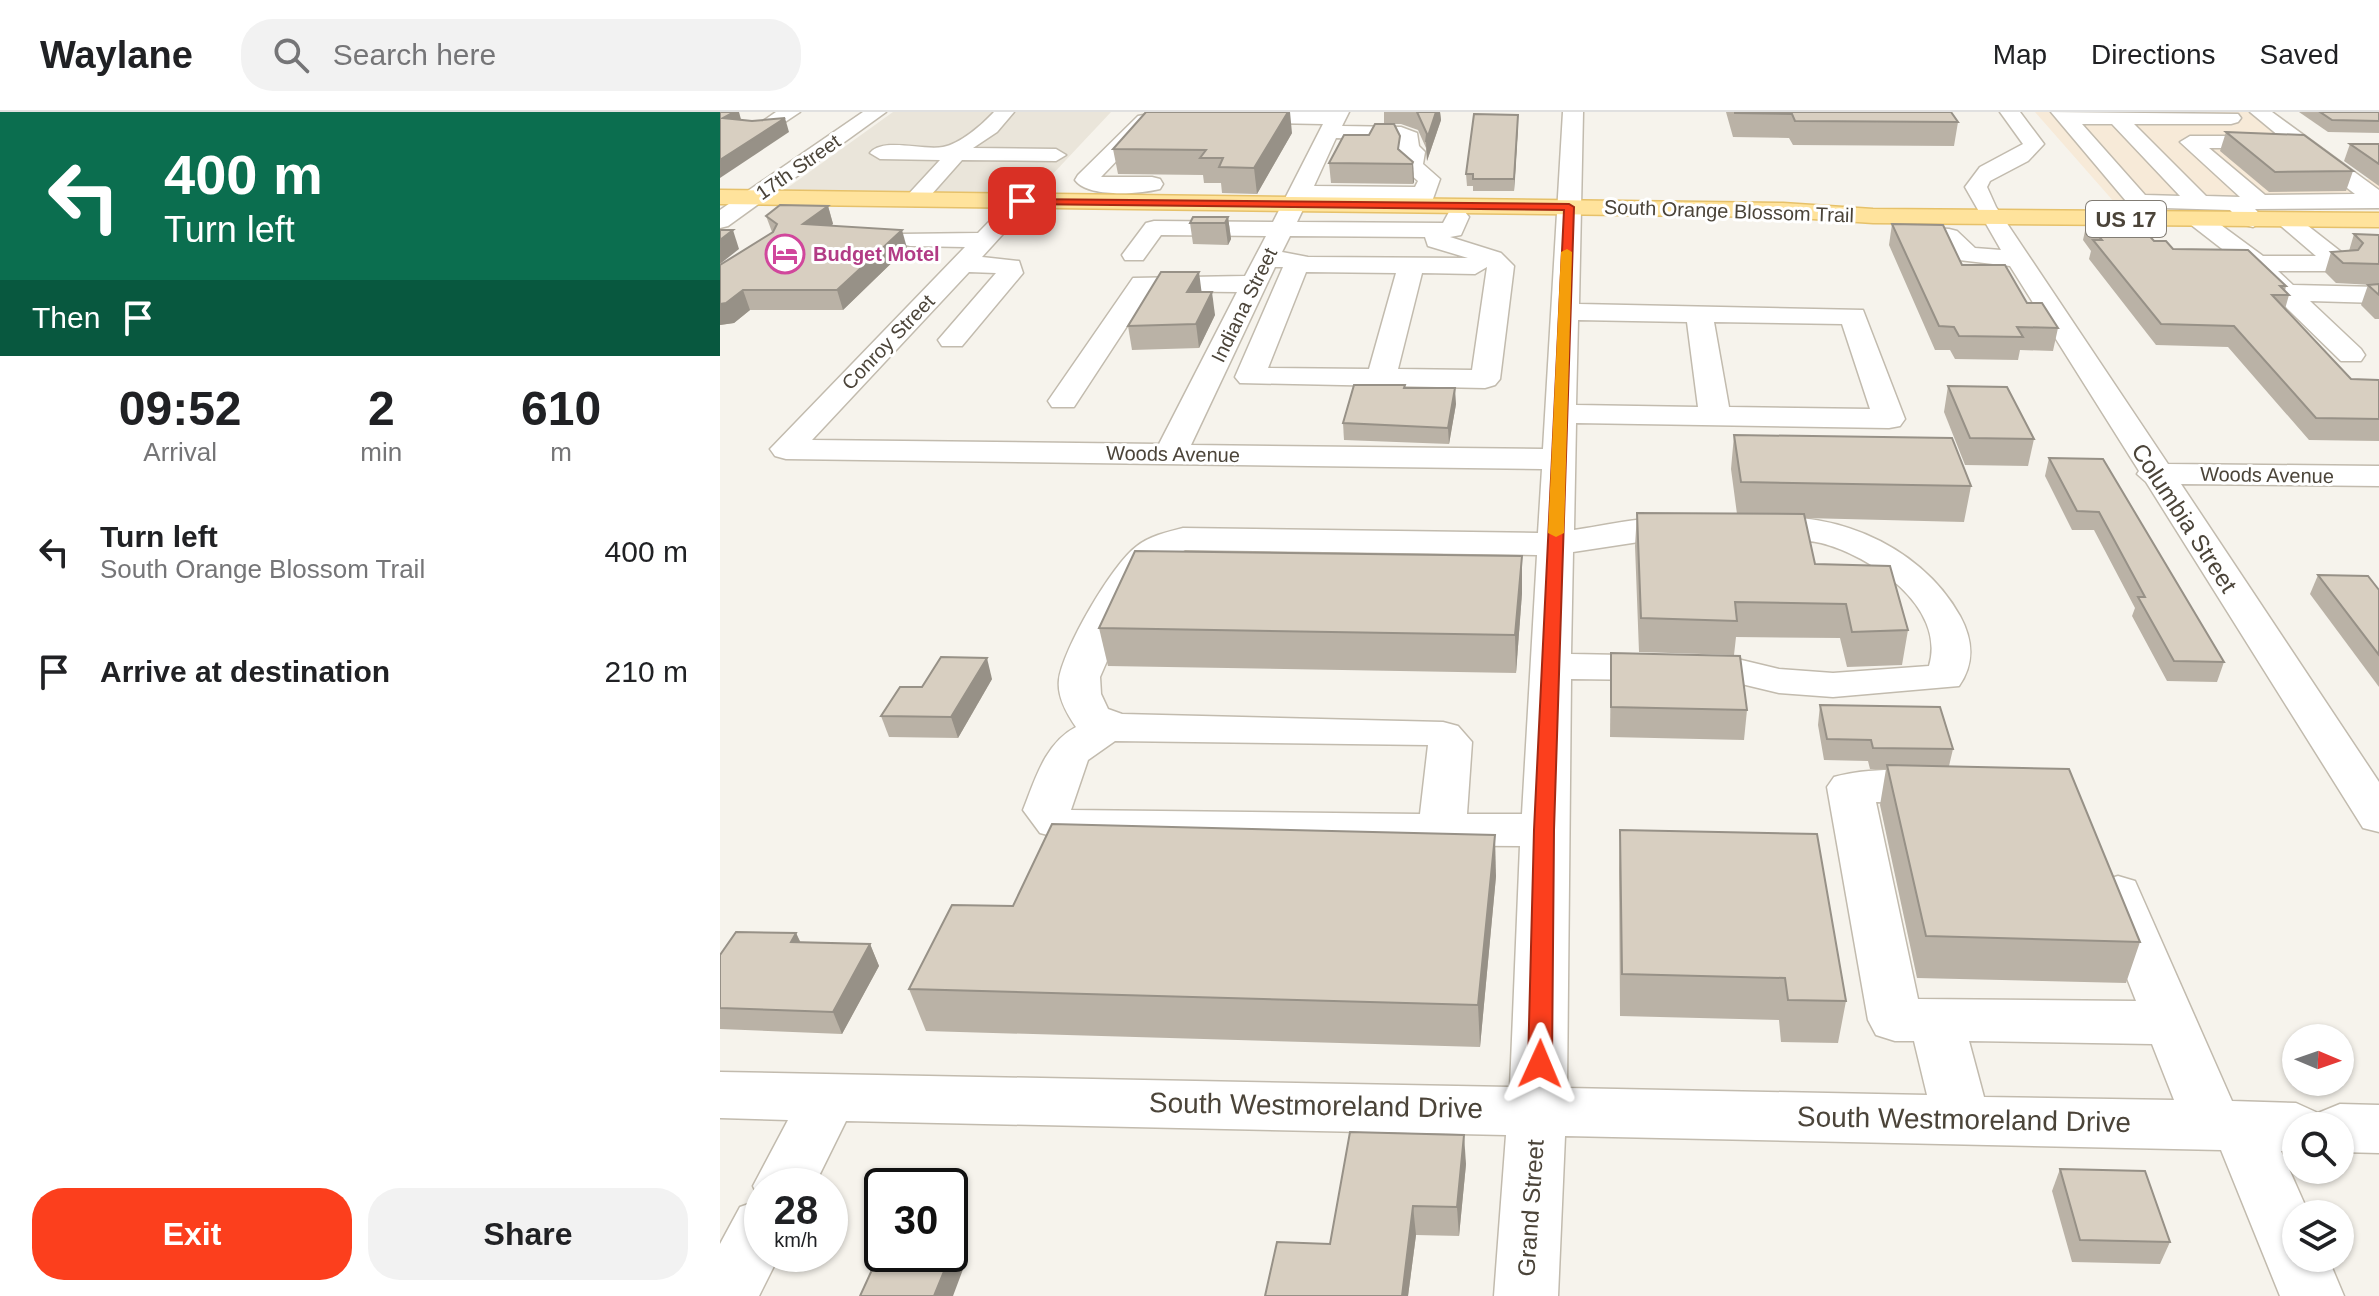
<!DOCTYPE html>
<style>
body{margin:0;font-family:Helvetica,sans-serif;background:#f2f2f2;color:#202124;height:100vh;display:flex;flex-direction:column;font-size:30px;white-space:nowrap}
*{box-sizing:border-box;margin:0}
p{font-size:26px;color:#757577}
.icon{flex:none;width:44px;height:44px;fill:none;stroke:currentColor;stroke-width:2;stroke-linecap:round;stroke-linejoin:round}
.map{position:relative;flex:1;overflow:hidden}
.sheet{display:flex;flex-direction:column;background:#fff;width:720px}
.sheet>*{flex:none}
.top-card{background:#0b6e4f;color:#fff;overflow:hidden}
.needle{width:52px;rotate:92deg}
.controls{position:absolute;left:1562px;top:912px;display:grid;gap:16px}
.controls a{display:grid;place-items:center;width:72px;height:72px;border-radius:50%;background:#fff;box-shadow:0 2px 6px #0004;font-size:40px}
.speed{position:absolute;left:24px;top:1056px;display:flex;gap:16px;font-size:40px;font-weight:700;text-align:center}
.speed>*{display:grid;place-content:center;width:104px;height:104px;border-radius:50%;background:#fff;box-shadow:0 2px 6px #0004;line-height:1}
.speed small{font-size:20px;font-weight:400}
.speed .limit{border:4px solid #111;border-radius:12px;background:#fff;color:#111}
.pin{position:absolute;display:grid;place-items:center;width:68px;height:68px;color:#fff;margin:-34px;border-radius:16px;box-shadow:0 4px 12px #0006}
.me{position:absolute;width:88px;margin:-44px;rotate:1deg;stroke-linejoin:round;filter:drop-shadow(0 0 6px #0008)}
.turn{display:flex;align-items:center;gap:28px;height:168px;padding:0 32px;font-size:36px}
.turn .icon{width:104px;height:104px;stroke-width:2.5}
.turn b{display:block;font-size:56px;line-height:68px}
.then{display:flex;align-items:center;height:76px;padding:0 32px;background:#0003;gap:16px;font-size:30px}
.eta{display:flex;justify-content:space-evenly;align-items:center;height:136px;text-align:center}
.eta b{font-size:48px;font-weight:700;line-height:56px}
.primary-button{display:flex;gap:16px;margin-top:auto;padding:16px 32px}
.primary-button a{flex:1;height:92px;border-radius:32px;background:#fc3f1d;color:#fff;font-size:32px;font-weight:700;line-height:92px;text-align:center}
.primary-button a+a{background:#f2f2f2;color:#202124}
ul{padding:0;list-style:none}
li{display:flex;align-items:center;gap:24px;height:120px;padding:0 32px}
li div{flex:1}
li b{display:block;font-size:30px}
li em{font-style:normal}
header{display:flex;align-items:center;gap:48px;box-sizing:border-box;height:112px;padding:0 40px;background:#fff;border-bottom:2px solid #e0e0e0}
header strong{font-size:38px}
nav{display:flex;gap:44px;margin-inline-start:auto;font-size:28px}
.search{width:560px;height:72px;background:#f2f2f2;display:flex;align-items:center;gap:20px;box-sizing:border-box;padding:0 28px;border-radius:32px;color:#757577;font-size:30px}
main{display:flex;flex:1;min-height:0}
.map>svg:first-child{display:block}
</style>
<header>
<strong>Waylane</strong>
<div class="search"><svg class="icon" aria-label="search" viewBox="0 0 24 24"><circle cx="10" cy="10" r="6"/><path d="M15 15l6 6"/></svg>Search here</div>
<nav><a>Map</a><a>Directions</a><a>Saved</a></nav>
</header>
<main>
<section class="sheet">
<div class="top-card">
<div class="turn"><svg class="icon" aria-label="left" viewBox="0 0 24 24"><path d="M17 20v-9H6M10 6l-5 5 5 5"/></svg><div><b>400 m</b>Turn left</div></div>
<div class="then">Then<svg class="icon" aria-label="arrive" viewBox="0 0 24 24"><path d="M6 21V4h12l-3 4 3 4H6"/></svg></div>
</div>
<div class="eta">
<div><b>09:52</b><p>Arrival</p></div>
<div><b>2</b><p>min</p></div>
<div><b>610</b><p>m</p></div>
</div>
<ul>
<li><svg class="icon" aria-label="left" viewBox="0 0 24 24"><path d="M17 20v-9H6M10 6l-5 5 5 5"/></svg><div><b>Turn left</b><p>South Orange Blossom Trail</p></div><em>400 m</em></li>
<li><svg class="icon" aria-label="arrive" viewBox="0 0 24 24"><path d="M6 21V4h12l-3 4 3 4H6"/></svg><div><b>Arrive at destination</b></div><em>210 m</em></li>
</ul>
<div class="primary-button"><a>Exit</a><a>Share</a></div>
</section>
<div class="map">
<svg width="1659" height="1184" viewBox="0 0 1659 1184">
<rect width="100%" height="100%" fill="#f6f3ec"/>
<path fill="#eae5da" d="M173,0H391L314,82L63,79Z"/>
<path fill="#f7ead8" d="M1315,0H1532L1619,67H1659V98L1406,94L1395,91Z"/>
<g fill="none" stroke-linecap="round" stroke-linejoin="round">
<g stroke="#c2bbae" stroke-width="3">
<g id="minor">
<path d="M56,0H80L50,20H36L33,16Z"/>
<path d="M143,0H166L8,114L0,116V98Z"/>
<path d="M274,0H294L277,20L253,36L336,37L346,43L336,49L242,48L203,92L195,94L184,87L220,48L160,47L150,41C163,25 203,39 223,35C240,32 262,13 274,0Z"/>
<path d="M441,0L448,5L445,9L432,12L381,65H432L440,67L443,72L440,77C419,82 368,86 355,68L358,63L418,4Z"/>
<path d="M513,0H629L622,14L681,15L697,21L699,34L705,40L703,52L720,67L709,98H693L691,88L588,87L577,110L723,111L729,100H745L749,105L741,123L730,125L781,141L794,154L780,267L775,273L765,276L520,271L515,265L563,155H555L471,333L823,337L843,0H863L859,192L1143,198L1185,307L1180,314L1169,316L856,311L854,418C895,412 942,399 983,410L989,417L983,424L932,428L853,440L851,542L1009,545L1059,557L1113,561L1209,554C1227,494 1149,443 1101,431C1074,425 1047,432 1021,425L1015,418L1021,411C1101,390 1200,431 1240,504C1253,528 1255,551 1239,574L1113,585L1059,581L1009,569L851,567L847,976L1207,983L1194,929H1175L1156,923L1148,908L1107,675L1114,665C1149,655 1201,656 1236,666L1243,676L1236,686L1220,691L1156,690L1198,887L1416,889L1373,781L1381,769L1398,764L1415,769L1512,989L1576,991L1598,1001L1620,992L1659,993V1041L1620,1040V1014H1576V1039H1561L1589,1102H1576V1146H1608L1624,1184H1560L1501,1038L845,1024L838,1184H774L786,1023L126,1009L94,1074H42V1142H60L39,1184H0V1132L20,1095L40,1088L33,1074L68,1008L0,1006V960L790,975L800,734L359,731L320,721L303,698C315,668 325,631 356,615C347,602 337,585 339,568C342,539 392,452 417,434C430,424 447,420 463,416L818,421L822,357L66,347L55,344L50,337L245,135L190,134L181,132L178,127L181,122L258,121L294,84L302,82L313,89L262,145L299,149L303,161L242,234H222L218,228L276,161L249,160L92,328L439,332L517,180L430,179L354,295H332L328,289L413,166L525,164L546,124L441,123L423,148H405L402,143L426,111L434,109L553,110L603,12L506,10L503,6L506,2ZM616,26L679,28L678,36L684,42L681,54L698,69L695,75L594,74ZM570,124L705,125L708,134L748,146L588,145L562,140ZM767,155L752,258L678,257L702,161L755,162ZM586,160L676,161L649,257L548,256ZM858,208L967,210L978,295L856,293ZM994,210L1122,212L1150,297L1009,295ZM465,438L817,443L802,702H747L752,630L738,614L723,610L402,602L388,597L381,582L380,565L413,489L433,457ZM395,629L708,633L700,702L351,698L368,648ZM1249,929L1432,932L1454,988L1264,985Z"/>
<path d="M1280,0H1300L1324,32L1308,49L1270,69L1267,75L1276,95L1448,352L1659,354V374L1461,372L1659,670V720L1643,716L1426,370L1417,362L1419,359L1290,154L1239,148L1222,131L1191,127L1187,122L1199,115L1229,117L1237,119L1255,136L1281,138L1245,75L1260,55L1303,32Z"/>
<path d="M1331,0L1518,2L1521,6L1518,10L1511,12H1414L1486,84L1520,85L1460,30L1470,24H1559L1530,0H1552L1659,78V96L1535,97L1545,108L1533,115L1525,113L1510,98L1411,95ZM1362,12H1392L1460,84L1425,83ZM1569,31L1635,82L1545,83L1489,36H1559Z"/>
<path d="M1478,100L1486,102L1543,144H1596L1554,108L1558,103H1574L1629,146L1633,151L1629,156L1620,159H1558L1573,173L1659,175V191L1590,189L1641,237L1645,243L1641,249H1621L1524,154L1470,112L1466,107Z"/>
</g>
</g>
<g stroke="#e6c16a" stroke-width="3">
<path id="major" d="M0,78L1063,91L1153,97L1659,101V115L1153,111L1063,105L0,92Z"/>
</g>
<use href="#minor" fill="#fff" fill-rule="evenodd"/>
<use href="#major" fill="#ffe39c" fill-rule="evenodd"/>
</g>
<g fill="#bab2a6">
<path d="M664,0H720L721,8L707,49L706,36L698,18L681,12H664Z"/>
<path d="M1006,0H1231L1238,10L1234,34L1073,33L1069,26L1013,25Z"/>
<path d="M1579,0H1659V21L1608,20Z"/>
<path d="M798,14L794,79H753V74H747L746,62Z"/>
<path d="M1506,20L1633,59L1626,79L1549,80L1500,39Z"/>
<path d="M572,21L537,82L502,81L501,71H484L483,63L398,62L393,37Z"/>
<path d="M1630,32H1659V74L1624,49Z"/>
<path d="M680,39L693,50L694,70L693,72L611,71L609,51Z"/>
<path d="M108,94L113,112L110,114L187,136L123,198H30L14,211L0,213L52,120L46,104Z"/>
<path d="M508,105L511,127L508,133L473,132L470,111Z"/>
<path d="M1367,110L1434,129L1453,137L1566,174L1565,179L1569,183L1565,197L1631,267L1659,268V329L1589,328L1508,235L1436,233L1369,147L1371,139L1363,128Z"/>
<path d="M1172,112L1307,191L1338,216L1333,239L1300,238L1298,248L1235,247L1230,238H1215L1169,133Z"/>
<path d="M1634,122L1659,123V207H1655L1641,193L1648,173H1653L1616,171L1605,160L1611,140L1629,139Z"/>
<path d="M482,180L495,203L479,236L412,238L408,214Z"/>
<path d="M1228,274L1314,327L1308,354L1245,353L1224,300Z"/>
<path d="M685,276L736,292L729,332L624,328L623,311Z"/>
<path d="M1014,323L1251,374L1244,410L1085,406L1095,452L1188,518L1182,553L1127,555L1120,526L1016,525L1014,543L919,540L915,434L917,401L1017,402L1011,357Z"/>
<path d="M1329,346L1383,347L1504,550L1497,570L1447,569L1412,504L1415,496L1374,418H1352L1325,364Z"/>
<path d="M802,444V481L796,561L388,554L379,516Z"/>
<path d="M1598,463L1659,478V575L1590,482Z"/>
<path d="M891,541L1027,598L1024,628L890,625Z"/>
<path d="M272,567L238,626L169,625L161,604L202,575Z"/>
<path d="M1100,593L1233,637L1229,654L1420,830L1406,871L1197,866L1160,693L1166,657H1150L1148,649L1104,648L1098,613Z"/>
<path d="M900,718L1126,889L1118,931L1061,930L1059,908L900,904L899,759Z"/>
<path d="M776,764L760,935L206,919L189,877L293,794Z"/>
<path d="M76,821L81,831L150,832L159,854L122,922L0,917V843Z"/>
<path d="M746,1052L739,1124L696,1123L688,1184H545L610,1132Z"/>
<path d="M1340,1057L1450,1130L1440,1152L1352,1150L1332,1079Z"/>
</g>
<g fill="#979187">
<path d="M14,0H19L22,11L3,6Z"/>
<path d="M568,0H570L572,21L537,82L534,56Z"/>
<path d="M716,0H720L721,8L707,49L706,30Z"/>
<path d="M798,3V14L794,79V67Z"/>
<path d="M65,6L69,20L0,66V48Z"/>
<path d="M693,50L694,70L693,72L692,52Z"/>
<path d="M108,94L113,112L88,131L83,112Z"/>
<path d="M508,105L511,127L508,133L505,111Z"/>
<path d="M13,118L19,137L0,152V128Z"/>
<path d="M182,118L187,136L123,198L117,178Z"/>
<path d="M479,160L482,183L467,180Z"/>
<path d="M23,178L30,198L14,211L0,213V192Z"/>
<path d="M492,180L495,203L479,236L476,212Z"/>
<path d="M735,276L736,292L729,332L728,316Z"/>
<path d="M802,444V481L796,561L795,523Z"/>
<path d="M267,546L272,567L238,626L231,605Z"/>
<path d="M775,723L776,764L760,935L758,893Z"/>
<path d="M76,821L86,843L71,830Z"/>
<path d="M150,832L159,854L122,922L113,900Z"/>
<path d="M744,1023L746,1052L739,1124L737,1095Z"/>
<path d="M693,1094L696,1123L688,1184H682Z"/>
<path d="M236,1130L245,1152L233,1184H214Z"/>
</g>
<g fill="#d8cfc1" stroke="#979187" stroke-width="2">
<path d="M0,0H14L3,6L32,9L65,6L0,48Z"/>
<path d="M426,0H568L534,56L499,55L503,46H480L486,38L393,37Z"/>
<path d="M697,0H716L706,30L707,22Z"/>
<path d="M1015,0H1231L1238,10L1075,9L1072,2L1015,1Z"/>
<path d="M1600,0H1659V9L1612,8Z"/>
<path d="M754,2L798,3L794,67H753V62H746Z"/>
<path d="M655,12H674L680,24L678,37L693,50L692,52L609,51L624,23H649Z"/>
<path d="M1506,20L1584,23L1633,59L1555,60Z"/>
<path d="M1630,32H1659V52Z"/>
<path d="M60,93L108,94L83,112L182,118L117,178H23L6,191L0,192V153L53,120L57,112L46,104Z"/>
<path d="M473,105H508L505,111H470Z"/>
<path d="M1367,110H1417L1434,129H1446L1453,137L1528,138L1566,174H1560L1569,183H1552L1631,267L1659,268V307L1596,306L1514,214L1441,212L1373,128H1382Z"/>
<path d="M1172,112L1223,113L1242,153H1285L1307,191H1322L1338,216L1297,215L1303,225L1239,224L1234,215L1219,214Z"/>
<path d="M0,118H13L0,128Z"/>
<path d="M1634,122L1659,123V152L1623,151L1611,140L1638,138L1643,131Z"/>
<path d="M441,160H479L467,180H492L476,212L408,214Z"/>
<path d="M1659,172V183L1648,173Z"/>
<path d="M634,273H685L684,276H735L728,316L623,311Z"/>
<path d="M1228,274L1287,275L1314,327L1250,326Z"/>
<path d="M1014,323L1232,326L1251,374L1021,370Z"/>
<path d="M1329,346L1383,347L1504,550L1454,549L1418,485H1425L1379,400L1357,399Z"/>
<path d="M917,401L1084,402L1095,452L1170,454L1188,518L1132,520L1126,492L1015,490L1017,509L921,506Z"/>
<path d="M415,439L802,444L795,523L379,516Z"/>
<path d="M1598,463L1648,464L1659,478V543Z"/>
<path d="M891,541L1020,544L1027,598L891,595Z"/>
<path d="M221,545L267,546L231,605L161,604L180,575H202Z"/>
<path d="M1100,593L1220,595L1233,637L1153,636L1151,628L1107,627Z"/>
<path d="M1167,653L1349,657L1420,830L1206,824Z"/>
<path d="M332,712L775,723L758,893L189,877L232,793L293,794Z"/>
<path d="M900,718L1097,722L1126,889L1068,888L1065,866L902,862Z"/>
<path d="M16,820L76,821L71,830L150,832L113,900L0,896V843Z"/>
<path d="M630,1020L744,1023L737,1095L693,1094L682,1184H545L557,1130L610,1132Z"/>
<path d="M1340,1057L1425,1059L1450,1130L1360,1128Z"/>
<path d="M230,1130H236L214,1184H140L162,1136V1142H230Z"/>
</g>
<path fill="#fc3f1d" stroke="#a42913" stroke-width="2" d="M299,87L849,92L854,95L834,718L832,952L829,959L820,962L811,959L808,952L814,718L844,98L302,92Z"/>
<path fill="#f59e0b" d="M847,137L852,140L844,421L836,425L828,421L841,140Z"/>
<defs>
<g id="hotel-ring" transform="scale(2)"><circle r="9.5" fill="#fff" stroke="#d1479c" stroke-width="1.5"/><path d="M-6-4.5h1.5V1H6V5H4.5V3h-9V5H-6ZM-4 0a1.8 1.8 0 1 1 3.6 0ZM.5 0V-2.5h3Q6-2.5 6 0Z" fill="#d1479c"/></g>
</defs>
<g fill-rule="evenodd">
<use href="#hotel-ring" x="65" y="142"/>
</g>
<g text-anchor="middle" stroke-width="6" stroke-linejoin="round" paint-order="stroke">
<g font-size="20" fill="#4b4439" stroke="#fff">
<text transform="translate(78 55) rotate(-35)" y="7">17th Street</text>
<text transform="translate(1009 99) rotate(2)" y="7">South Orange Blossom Trail</text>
<text transform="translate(524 193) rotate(-64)" y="7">Indiana Street</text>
<text transform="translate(168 230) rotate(-46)" y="7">Conroy Street</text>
<text transform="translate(453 342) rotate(1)" y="7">Woods Avenue</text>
<text transform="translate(1547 363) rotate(1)" y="7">Woods Avenue</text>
</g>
<g font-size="20" font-weight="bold" fill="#b23c85" stroke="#fff" text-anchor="start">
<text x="93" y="149">Budget Motel</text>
</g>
<rect fill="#fff" stroke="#817c74" stroke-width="2" x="1366" y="89" width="80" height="36" rx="6"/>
<g font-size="22" font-weight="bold" fill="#4b4439">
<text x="1406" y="115">US 17</text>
</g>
<g font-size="24" fill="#4b4439" stroke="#fff">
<text transform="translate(1464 406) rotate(57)" y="8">Columbia Street</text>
<text transform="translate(811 1096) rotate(-86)" y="8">Grand Street</text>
</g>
<g font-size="28" fill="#4b4439" stroke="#fff">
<text transform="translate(596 993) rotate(1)" y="10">South Westmoreland Drive</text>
<text transform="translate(1244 1007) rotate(1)" y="10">South Westmoreland Drive</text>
</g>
</g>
</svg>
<div class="controls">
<a><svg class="needle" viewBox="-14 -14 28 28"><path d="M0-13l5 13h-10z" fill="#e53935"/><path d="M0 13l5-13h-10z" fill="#757577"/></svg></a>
<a><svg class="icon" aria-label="search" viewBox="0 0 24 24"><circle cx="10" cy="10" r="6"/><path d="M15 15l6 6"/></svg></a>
<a><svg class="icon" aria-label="layers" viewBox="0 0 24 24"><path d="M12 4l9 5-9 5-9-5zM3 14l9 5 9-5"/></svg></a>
</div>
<div class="speed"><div>28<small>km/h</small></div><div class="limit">30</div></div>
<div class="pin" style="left:302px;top:89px;background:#d93025"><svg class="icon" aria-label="arrive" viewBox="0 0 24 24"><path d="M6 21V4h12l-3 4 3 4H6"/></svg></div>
<svg class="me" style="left:820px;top:952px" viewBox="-20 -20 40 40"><path d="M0-17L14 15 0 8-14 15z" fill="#fc3f1d" stroke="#fff" stroke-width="4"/></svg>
</div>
</main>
